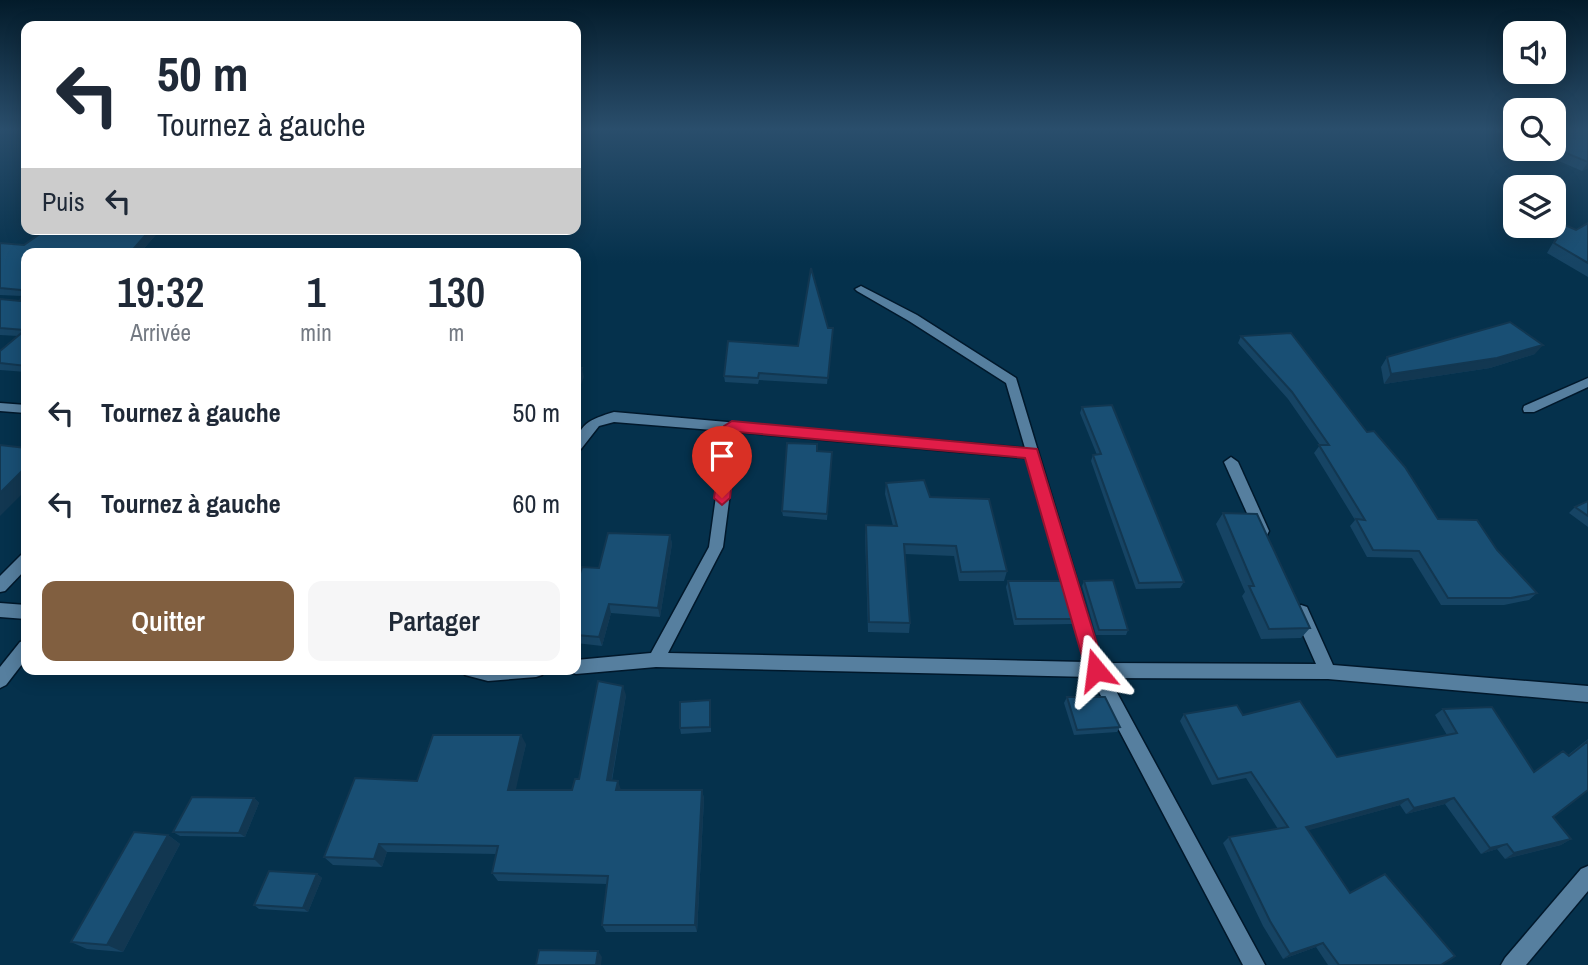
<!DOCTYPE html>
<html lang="fr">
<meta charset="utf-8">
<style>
body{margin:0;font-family:"Archivo Narrow",sans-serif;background:#f6f6f7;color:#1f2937;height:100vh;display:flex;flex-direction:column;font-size:26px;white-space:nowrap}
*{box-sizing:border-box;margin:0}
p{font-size:23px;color:#747a83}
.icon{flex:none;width:38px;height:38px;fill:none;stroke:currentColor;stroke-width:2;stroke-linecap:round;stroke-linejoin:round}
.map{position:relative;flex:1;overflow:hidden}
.side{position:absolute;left:21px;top:248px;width:560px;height:427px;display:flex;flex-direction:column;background:#fff;border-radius:14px;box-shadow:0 4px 18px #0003}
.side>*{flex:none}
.guide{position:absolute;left:21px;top:21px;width:560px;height:214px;border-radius:14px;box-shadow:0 4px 18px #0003;background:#fff;color:#1f2937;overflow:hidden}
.controls{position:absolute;left:1503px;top:21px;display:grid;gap:14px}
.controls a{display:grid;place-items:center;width:63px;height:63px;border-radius:14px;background:#fff;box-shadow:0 4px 18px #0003;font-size:35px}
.pin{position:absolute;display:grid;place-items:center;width:60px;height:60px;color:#fff;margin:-72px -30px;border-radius:50% 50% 50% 0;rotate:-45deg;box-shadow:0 0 7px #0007}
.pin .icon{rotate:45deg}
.me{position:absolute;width:77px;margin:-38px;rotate:344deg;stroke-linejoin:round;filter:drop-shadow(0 0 5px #0008)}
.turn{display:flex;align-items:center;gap:24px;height:147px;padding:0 21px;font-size:32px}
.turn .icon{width:91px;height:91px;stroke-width:2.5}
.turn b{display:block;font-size:49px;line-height:60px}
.then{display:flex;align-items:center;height:66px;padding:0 21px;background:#0003;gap:14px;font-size:26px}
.eta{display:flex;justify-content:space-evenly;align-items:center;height:119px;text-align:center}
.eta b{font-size:42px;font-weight:600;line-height:49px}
.primary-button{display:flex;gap:14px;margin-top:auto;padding:14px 21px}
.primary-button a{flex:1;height:80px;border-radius:14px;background:#815f40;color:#fff;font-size:28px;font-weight:600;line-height:80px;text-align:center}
.primary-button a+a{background:#f6f6f7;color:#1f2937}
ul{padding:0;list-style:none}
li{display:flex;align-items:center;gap:21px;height:91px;padding:0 21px}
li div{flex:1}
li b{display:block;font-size:26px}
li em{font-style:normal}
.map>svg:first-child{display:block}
</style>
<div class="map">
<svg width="1588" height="965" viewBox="0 0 1588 965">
<rect width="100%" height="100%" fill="#05314c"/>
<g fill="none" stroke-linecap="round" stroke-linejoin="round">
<g stroke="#00182b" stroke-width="3">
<g id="street">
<path d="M861,286L917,315L1016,378L1102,663L1316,664L1293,612L1295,607L1301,605L1307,607L1333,665L1588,686V702L1328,679L1109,678L1265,965H1243L1091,677L656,667L576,674L570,672L569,670H576V660L651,653L709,547L725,431L614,422L599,426L581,449L576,451C576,424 591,419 614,412L1025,448L1006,383L909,321L857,291L855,289ZM738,432L1027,458L1085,662L668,653L723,547Z"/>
<path d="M1588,378V387L1534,412H1524L1523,409L1524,406Z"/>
<path d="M0,403L26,405V413L0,411Z"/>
<path d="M1231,457L1238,462L1269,531L1267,535H1257L1255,531L1224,462Z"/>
<path d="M26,553V569L5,591L0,592V576L21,555Z"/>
<path d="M0,603L26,605V619L0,617Z"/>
<path d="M26,640V659L6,685L0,688V667L20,642Z"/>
<path d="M463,670H544L542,675L536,677L488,681L465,675Z"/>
<path d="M1588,866V891L1526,965H1501L1505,958L1581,869Z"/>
</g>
</g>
<use href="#street" fill="#567f9f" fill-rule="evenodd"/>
</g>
<g fill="#164464">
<path d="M1490,128H1516V148L1508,144V137Z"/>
<path d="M1554,128H1588V168L1582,171L1531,149H1554Z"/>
<path d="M1588,223V277L1547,253L1558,234L1565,225L1576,230Z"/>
<path d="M161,229L139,254H26V372L0,370V351L18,336L0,335V299L20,301L22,296L0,295V243L24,245Z"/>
<path d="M828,328H833L827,384L759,380L758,384L725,382L724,376L798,346Z"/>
<path d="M1241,336L1367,432L1438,519L1497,550L1537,593L1529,600L1504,605H1441L1412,558L1367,557L1350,526L1355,520L1314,453L1320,445L1288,399L1238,343Z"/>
<path d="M1535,354L1490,368L1384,384L1381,367L1387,357Z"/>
<path d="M1082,407L1184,582L1180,588L1136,589L1091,461L1093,455H1097L1080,413Z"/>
<path d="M817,451L832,452L827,520L783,516L782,511Z"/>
<path d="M886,483L930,497L1007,571L1004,581H959L954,556L905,554L910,623L909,633L868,632L865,535L866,525L893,526L885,494Z"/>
<path d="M1588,501V527L1569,513L1575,507Z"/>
<path d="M1223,513L1310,628L1301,638L1261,639L1242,596L1245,592L1216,524Z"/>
<path d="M670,535L672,544L660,617L611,613L602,646L576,643V587L599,568Z"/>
<path d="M1008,581L1074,619L1072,624L1014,625L1006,587Z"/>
<path d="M1084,581L1128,630L1126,635H1096L1082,586Z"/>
<path d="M626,695L612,781L621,790H702L704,799L697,932H606L602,925L607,884L498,881L492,873L496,854L387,852L382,867L333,865L324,857L417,781L526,744L515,790H572Z"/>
<path d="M1067,697L1120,727L1117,732L1074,735L1064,703Z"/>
<path d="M711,706V732L681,734L680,728Z"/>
<path d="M1443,709L1534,772L1563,751L1568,755L1588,739V790L1553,817L1571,839L1561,845L1505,859L1497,849L1481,854L1445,804L1406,814L1400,805L1308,830L1350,893L1441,965H1328L1316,947L1283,959L1263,926L1223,843L1229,837L1278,829L1246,778L1212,785L1180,721L1184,714L1243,715L1337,757L1447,735L1435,715Z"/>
<path d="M254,798L259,803L245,837L180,836L173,832Z"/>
<path d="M168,835L180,844L123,952L87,949L71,942Z"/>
<path d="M317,874L322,878L308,912L259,909L254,905Z"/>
</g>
<g fill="#123751">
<path d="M1588,162V168L1582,171Z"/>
<path d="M151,229H161L139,254H129Z"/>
<path d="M1543,345L1535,354L1490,368L1384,384L1391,374Z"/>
<path d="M582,368L584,377L576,397V383Z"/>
<path d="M26,467V490L0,516V493Z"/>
<path d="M670,535L672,544L660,617L658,608Z"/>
<path d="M609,604L611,613L602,646L599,637Z"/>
<path d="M623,686L626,695L610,789L607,780Z"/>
<path d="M521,735L526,744L514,798L508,790Z"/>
<path d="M618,781L621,790H616Z"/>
<path d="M702,790L704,799L697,932L695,925Z"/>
<path d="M254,798L259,803L245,837L239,833Z"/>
<path d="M1454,798L1445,804L1406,814L1414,808Z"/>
<path d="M1408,799L1400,805L1299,833L1306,827Z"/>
<path d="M168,835L180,844L123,952L107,945Z"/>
<path d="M1571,839L1561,845L1505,859L1514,853Z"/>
<path d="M379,844L387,852L382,867L374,859Z"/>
<path d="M1507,844L1497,849L1481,854L1490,848Z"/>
<path d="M317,874L322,878L308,912L303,908Z"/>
<path d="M1323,943L1316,947L1283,959L1290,954Z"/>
<path d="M598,951L602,957L601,965H596Z"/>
</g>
<g fill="#194f74" stroke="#123751" stroke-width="2">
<path d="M1512,128H1516V137L1513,136V129Z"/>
<path d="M1554,128H1588V162L1554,148Z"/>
<path d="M1588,223V263L1554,243L1565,225L1576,230Z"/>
<path d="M47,229H151L129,254H26V366L0,363V351L25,330L0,328V299L20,301L23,292L21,290L0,288V243L24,245Z"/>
<path d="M811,268L828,328H833L828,378L759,373L758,378L724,376L728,341L798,346Z"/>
<path d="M1510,322L1543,345L1497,358L1391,374L1387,357Z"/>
<path d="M1291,333L1367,432L1374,431L1405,467L1438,519L1477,520L1497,550L1537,593L1511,598H1448L1419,551L1373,550L1356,519L1365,520L1319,445H1329L1292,392L1241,336Z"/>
<path d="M576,368H582L576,383Z"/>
<path d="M1112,405L1184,582L1139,583L1093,455L1101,454L1082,407Z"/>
<path d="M787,443L817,444V451L832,452L827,514L782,511Z"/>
<path d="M0,445L26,448V467L0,493Z"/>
<path d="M924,480L930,497L989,499L1007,571L961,572L956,546L904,544L910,623L869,622L866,525L897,526L886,483Z"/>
<path d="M1588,501V516L1575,507Z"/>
<path d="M1223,513L1257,514L1310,628L1269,629L1249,586H1254Z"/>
<path d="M608,533L670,535L658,608L609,604L599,637L576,635V587L582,567L599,568Z"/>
<path d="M1113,580L1128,630H1099L1084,581Z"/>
<path d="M1008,581H1063L1074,619H1016Z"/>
<path d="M598,681L623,686L607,780L618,781L616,790H702L695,925H602L608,876L492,873L498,846L379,844L374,859L324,857L355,778L417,781L433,735H521L508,790H572L575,779H579Z"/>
<path d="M1067,697H1105L1120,727L1077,730Z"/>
<path d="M710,700V727L680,728V702Z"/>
<path d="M1300,701L1337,757L1457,733L1443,709L1492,707L1534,772L1563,751L1569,756L1588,741V790L1553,817L1571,839L1514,853L1507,844L1490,848L1454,798L1414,808L1408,799L1306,827L1350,893L1385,874L1455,956L1441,965H1339L1323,943L1290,954L1270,921L1229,837L1288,827L1251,772L1218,779L1184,714L1237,705L1243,715Z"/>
<path d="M192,797L254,798L239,833L173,832Z"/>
<path d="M134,832L168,835L107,945L71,942Z"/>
<path d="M269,871L317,874L303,908L254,905Z"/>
<path d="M539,950L598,951L596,965H536Z"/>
</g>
<linearGradient id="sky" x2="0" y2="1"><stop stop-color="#031b2a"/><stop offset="0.49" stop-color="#2a4e6c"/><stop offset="1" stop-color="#2a4e6c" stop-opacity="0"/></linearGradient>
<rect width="1588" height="263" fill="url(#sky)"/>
<path fill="#e11d48" stroke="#92132f" stroke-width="2" d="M732,421L1037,449L1105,670L1102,676L1096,679L1089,676L1086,670L1025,458L738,432L730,498L722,505L714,498L724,426Z"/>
</svg>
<div class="controls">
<a><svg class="icon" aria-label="sound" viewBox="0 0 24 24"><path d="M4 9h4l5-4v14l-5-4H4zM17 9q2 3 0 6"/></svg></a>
<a><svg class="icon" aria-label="search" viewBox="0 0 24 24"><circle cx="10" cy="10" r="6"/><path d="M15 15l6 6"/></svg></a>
<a><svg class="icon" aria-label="layers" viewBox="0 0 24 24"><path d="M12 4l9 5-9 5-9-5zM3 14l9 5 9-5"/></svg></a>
</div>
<div class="pin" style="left:722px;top:498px;background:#d93025"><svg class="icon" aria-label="arrive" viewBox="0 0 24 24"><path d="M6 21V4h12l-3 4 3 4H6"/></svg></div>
<svg class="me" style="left:1096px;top:670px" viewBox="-20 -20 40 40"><path d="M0-17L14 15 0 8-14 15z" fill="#e11d48" stroke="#fff" stroke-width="4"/></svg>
<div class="guide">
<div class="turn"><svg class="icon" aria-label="left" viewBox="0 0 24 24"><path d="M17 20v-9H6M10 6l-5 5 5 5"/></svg><div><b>50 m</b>Tournez à gauche</div></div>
<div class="then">Puis<svg class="icon" aria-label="left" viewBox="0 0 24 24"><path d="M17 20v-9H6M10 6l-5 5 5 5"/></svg></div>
</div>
<section class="side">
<div class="eta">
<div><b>19:32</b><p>Arrivée</p></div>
<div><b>1</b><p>min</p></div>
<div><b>130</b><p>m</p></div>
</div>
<ul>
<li><svg class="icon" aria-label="left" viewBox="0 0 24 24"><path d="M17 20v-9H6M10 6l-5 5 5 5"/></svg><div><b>Tournez à gauche</b></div><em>50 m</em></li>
<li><svg class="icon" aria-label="left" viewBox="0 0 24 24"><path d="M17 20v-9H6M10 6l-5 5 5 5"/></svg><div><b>Tournez à gauche</b></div><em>60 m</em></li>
</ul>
<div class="primary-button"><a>Quitter</a><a>Partager</a></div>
</section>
</div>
